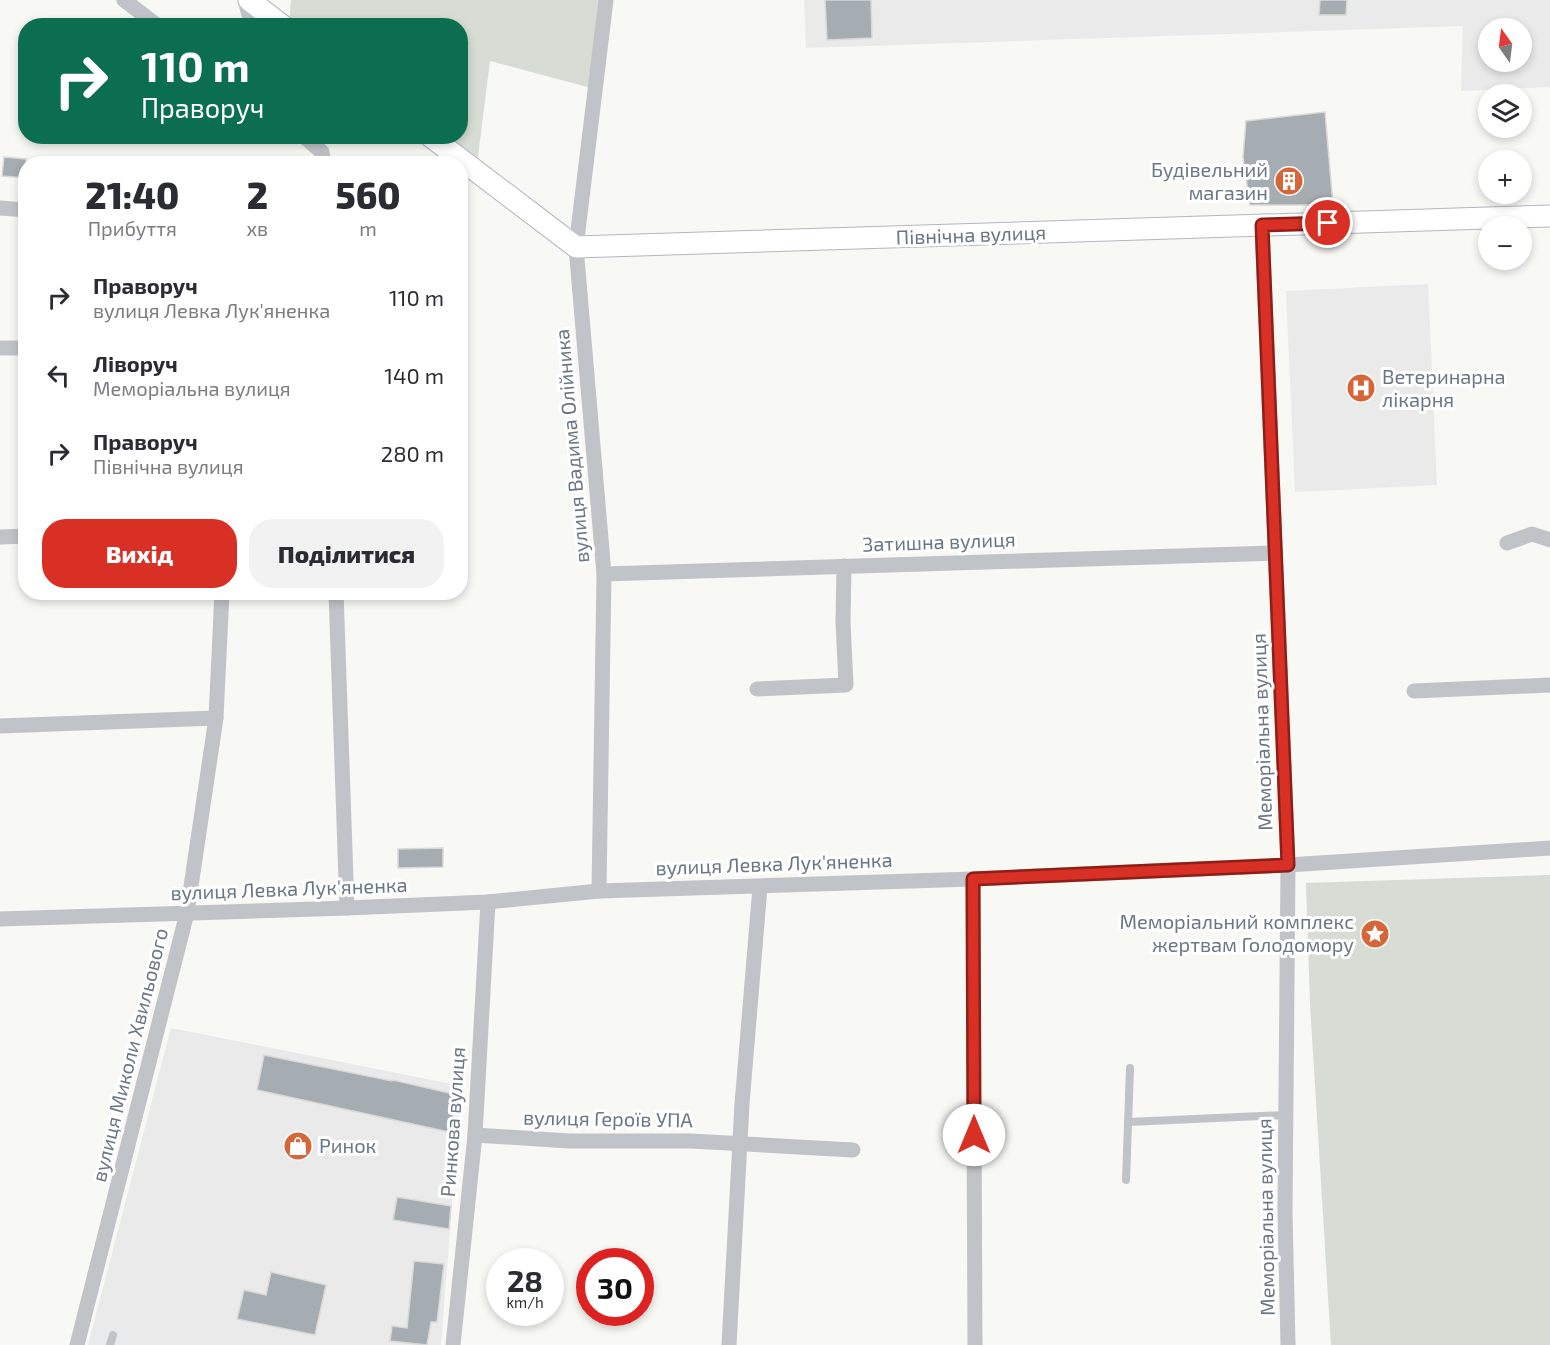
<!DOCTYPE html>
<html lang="uk">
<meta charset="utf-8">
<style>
body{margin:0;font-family:"Exo 2",sans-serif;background:#f2f2f3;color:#2b2b33;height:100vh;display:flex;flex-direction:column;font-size:22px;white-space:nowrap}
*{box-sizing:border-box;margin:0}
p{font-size:20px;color:#7c7c81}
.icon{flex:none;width:33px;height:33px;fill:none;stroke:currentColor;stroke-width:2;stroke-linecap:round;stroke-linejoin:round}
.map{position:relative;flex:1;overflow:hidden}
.details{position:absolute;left:18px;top:156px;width:450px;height:444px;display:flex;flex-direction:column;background:#fff;border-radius:24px;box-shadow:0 3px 9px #0003}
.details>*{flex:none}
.banner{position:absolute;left:18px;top:18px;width:450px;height:126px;border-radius:24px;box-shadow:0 3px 9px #0003;background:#0b6e4f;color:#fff;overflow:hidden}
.needle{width:39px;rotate:346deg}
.buttons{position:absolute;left:1478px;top:18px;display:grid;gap:12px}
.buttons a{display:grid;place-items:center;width:54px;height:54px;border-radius:50%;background:#fff;box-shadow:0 3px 9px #0003;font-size:30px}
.speed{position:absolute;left:486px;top:1248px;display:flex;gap:12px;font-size:30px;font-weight:700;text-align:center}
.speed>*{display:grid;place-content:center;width:78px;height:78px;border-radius:50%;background:#fff;box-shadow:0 3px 9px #0003;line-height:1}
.speed small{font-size:15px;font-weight:400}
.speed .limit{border:9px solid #d22;background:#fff;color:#111}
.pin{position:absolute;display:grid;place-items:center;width:51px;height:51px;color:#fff;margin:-26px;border:3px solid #fff;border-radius:50%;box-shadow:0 2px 6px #0007}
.me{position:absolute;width:66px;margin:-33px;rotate:0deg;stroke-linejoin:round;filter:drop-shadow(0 0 4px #0008)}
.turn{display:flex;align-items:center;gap:21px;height:126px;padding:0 24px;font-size:27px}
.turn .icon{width:78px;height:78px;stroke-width:2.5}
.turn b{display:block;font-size:42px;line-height:51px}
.eta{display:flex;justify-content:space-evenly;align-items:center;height:102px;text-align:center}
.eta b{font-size:36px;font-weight:800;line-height:42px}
.button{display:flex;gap:12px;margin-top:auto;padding:12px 24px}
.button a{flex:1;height:69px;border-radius:24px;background:#d93025;color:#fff;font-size:24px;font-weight:800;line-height:69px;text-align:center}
.button a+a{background:#f2f2f3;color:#2b2b33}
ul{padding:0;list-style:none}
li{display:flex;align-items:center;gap:18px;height:78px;padding:0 24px}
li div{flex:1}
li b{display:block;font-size:22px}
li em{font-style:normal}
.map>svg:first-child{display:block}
</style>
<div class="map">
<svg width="1550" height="1345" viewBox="0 0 1550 1345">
<rect width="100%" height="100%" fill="#f8f8f5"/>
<g fill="#e9eae9" fill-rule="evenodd">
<path d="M804,0H1550V87L1461,91L1463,26L806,48ZM1488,28H1521V62H1488Z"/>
<path d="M1428,284L1437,485L1295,492L1286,291Z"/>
<path d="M171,1028L461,1086L441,1345H88Z"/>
</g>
<g fill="#d7dcd5">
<path d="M291,0H606L595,89L490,61L476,172L429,137L460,136V26H289Z"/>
<path d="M1550,875V1345H1331L1310,1004L1306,883Z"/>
</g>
<g fill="#a5acb2" stroke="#d9dad8" stroke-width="1.5">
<path d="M825,0H871L872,38L827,40Z"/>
<path d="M1320,0H1347L1346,15H1319Z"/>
<path d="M1325,112L1333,205H1250L1243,157L1246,121Z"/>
<path d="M4,157L26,159V178L2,176Z"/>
<path d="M443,848V867L398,868V849Z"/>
<path d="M264,1055L392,1081L393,1080L458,1095L449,1132L257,1090Z"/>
<path d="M397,1197L451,1206L449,1229L393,1220Z"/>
<path d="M414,1261L444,1264L437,1322H431L427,1345L390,1341L392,1326L407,1328Z"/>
<path d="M271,1272L326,1285L315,1335L237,1319L244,1290L266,1295Z"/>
</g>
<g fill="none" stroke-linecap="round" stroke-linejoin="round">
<g stroke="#b2b7bc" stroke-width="23">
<g id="secondary">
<path d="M249,0L283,26"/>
<path d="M430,136L576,247L1550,216"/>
</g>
</g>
<g stroke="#c0c3c7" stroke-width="8">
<path d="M1128,1122L1286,1115"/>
<path d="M1126,1180L1130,1068"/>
<path d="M110,1345L113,1335"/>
</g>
<g stroke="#c0c3c7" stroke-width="15">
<path d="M124,0L158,26"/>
<path d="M245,0L252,26"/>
<path d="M303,136L322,152L324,164"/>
<path d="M0,208L26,210"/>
<path d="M1262,225L1288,865L1285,1212L1288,1345"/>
<path d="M0,348H24"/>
<path d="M0,537L26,536"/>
<path d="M1507,543L1532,534L1550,540"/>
<path d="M604,574L1276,553"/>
<path d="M336,592L347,908"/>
<path d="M757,689L846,685L843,622L844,566"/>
<path d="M1414,691L1550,685"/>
<path d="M0,726L216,718"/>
<path d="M973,879L975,1345"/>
<path d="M599,891L604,574L576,247L606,0"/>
<path d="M0,919L347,908L488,902L599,891L973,879L1288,865L1550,848"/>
<path d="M475,1135L569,1141H691L853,1150"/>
<path d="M77,1345L187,913L216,718L222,592"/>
<path d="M453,1345L475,1135L488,902"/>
<path d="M729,1345L742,1104L760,887"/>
</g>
<use href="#secondary" stroke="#fff" stroke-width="21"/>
</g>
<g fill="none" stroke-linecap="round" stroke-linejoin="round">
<g stroke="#8d1f18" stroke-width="15">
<path id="route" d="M974,1135L973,879L1288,865L1262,225L1328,223"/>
</g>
<use href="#route" stroke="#d93025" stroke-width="10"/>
</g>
<defs>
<g id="building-disc" transform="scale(1.5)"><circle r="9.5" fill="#d46639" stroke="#fff"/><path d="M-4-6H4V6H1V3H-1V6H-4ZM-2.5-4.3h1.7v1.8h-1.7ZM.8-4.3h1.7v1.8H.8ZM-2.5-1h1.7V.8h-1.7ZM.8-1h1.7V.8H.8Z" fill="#fff"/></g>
<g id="hospital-disc" transform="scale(1.5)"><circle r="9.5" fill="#d46639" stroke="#fff"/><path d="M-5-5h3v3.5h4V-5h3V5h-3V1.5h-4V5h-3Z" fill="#fff"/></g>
<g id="sight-disc" transform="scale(1.5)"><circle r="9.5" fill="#d46639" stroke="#fff"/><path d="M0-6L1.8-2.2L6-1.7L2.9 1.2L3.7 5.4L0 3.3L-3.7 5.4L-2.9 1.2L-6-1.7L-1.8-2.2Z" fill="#fff"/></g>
<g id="shop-disc" transform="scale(1.5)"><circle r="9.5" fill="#d46639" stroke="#fff"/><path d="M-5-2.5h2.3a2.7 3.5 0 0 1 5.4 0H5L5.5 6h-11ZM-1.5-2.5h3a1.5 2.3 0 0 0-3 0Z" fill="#fff"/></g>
</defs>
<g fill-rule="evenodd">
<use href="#building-disc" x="1289" y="181"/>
<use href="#hospital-disc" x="1361" y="388"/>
<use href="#sight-disc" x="1375" y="934"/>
<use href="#shop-disc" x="298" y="1146"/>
</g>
<g text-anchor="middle" stroke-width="6" stroke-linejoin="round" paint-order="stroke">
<g font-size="20" fill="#6a7784" stroke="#fff" text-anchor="end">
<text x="1268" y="177">Будівельний<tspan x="1268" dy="23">магазин</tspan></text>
<text x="1382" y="384" text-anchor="start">Ветеринарна<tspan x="1382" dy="23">лікарня</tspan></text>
<text x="1354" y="929">Меморіальний комплекс<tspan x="1354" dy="23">жертвам Голодомору</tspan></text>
<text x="319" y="1153" text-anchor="start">Ринок</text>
</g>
<g font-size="20" fill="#6a7784" stroke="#fff">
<text transform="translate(971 235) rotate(-2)" y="7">Північна вулиця</text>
<text transform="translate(572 446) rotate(-95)" y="7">вулиця Вадима Олійника</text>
<text transform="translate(939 542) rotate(-2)" y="7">Затишна вулиця</text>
<text transform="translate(1262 732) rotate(-92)" y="7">Меморіальна вулиця</text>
<text transform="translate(774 864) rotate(-2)" y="7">вулиця Левка Лук'яненка</text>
<text transform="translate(289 889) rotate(-2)" y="7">вулиця Левка Лук'яненка</text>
<text transform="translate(130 1055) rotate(-76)" y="7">вулиця Миколи Хвильового</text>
<text transform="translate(608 1119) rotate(1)" y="7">вулиця Героїв УПА</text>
<text transform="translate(453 1122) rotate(-86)" y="7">Ринкова вулиця</text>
<text transform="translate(1266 1217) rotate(-91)" y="7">Меморіальна вулиця</text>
</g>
</g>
</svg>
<div class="buttons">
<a><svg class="needle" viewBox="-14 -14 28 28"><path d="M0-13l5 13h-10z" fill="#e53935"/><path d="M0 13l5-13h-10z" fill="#7c7c81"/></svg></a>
<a><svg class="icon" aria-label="layers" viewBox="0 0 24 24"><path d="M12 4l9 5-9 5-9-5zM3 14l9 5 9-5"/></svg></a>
<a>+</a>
<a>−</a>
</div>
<div class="speed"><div>28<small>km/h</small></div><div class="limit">30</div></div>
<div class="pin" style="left:1328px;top:223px;background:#d93025"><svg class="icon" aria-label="arrive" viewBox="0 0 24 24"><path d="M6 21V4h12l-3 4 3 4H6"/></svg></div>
<svg class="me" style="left:974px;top:1135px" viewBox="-20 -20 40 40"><circle r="19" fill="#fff"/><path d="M0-13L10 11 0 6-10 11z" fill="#d93025"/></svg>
<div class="banner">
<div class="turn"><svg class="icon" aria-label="right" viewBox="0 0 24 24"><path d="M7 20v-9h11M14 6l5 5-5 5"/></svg><div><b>110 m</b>Праворуч</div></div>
</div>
<section class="details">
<div class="eta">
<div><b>21:40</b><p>Прибуття</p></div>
<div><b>2</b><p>хв</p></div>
<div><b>560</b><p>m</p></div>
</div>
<ul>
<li><svg class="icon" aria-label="right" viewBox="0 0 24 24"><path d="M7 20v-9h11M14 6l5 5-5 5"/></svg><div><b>Праворуч</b><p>вулиця Левка Лук'яненка</p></div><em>110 m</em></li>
<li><svg class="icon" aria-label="left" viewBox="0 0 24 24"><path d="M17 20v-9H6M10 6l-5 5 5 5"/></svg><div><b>Ліворуч</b><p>Меморіальна вулиця</p></div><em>140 m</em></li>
<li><svg class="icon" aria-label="right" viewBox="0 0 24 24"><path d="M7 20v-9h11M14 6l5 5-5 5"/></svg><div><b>Праворуч</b><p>Північна вулиця</p></div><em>280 m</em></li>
</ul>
<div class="button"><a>Вихід</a><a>Поділитися</a></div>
</section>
</div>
